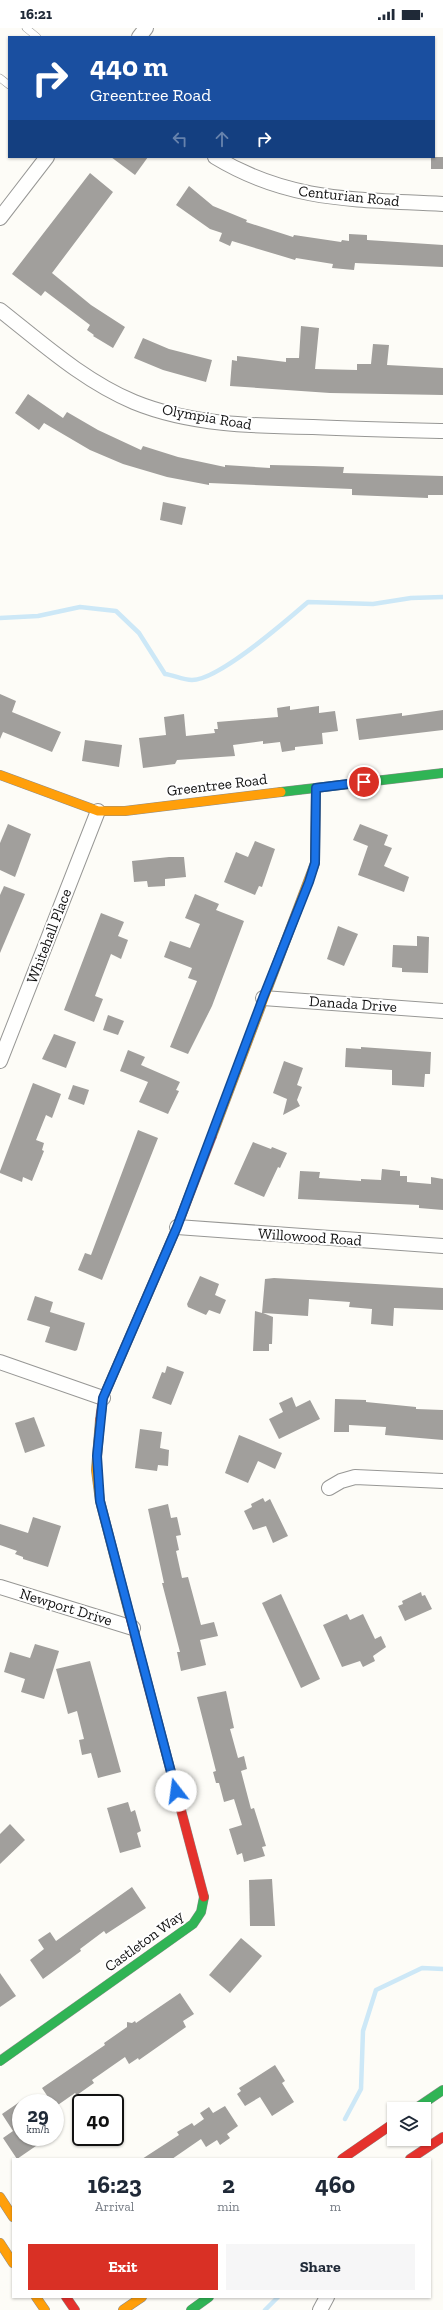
<!DOCTYPE html>
<style>
body{margin:0;font-family:"Zilla Slab",serif;background:#f6f6f7;color:#1f2937;height:100vh;display:flex;flex-direction:column;font-size:15px;white-space:nowrap}
*{box-sizing:border-box;margin:0}
p{font-size:13px;color:#747a83}
.icon{flex:none;width:22px;height:22px;fill:none;stroke:currentColor;stroke-width:2;stroke-linecap:round;stroke-linejoin:round}
.map{position:relative;flex:1;overflow:hidden}
.side{position:absolute;left:12px;top:2130px;width:419px;height:140px;display:flex;flex-direction:column;background:#fff;border-radius:0px;box-shadow:0 1px 3px #0004}
.side>*{flex:none}
.hud{position:absolute;left:8px;top:8px;width:427px;height:122px;border-radius:0px;box-shadow:0 1px 3px #0004;background:#1a4fa0;color:#fff;overflow:hidden}
.controls{position:absolute;left:387px;top:2074px;display:grid;gap:8px}
.controls a{display:grid;place-items:center;width:44px;height:44px;border-radius:0px;background:#fff;box-shadow:0 1px 3px #0004;font-size:20px}
.speed{position:absolute;left:12px;top:2066px;display:flex;gap:8px;font-size:20px;font-weight:700;text-align:center}
.speed>*{display:grid;place-content:center;width:52px;height:52px;border-radius:50%;background:#fff;box-shadow:0 1px 3px #0004;line-height:1}
.speed small{font-size:10px;font-weight:400}
.speed .limit{border:2px solid #111;border-radius:6px;background:#fff;color:#111}
.pin{position:absolute;display:grid;place-items:center;width:34px;height:34px;color:#fff;margin:-17px;border:2px solid #fff;border-radius:50%;box-shadow:0 1px 4px #0007}
.me{position:absolute;width:44px;margin:-22px;rotate:345deg;stroke-linejoin:round;filter:drop-shadow(0 0 3px #0008)}
.turn{display:flex;align-items:center;gap:14px;height:84px;padding:0 16px;font-size:18px}
.turn .icon{width:52px;height:52px;stroke-width:2.5}
.turn b{display:block;font-size:28px;line-height:34px}
.lanes{display:flex;align-items:center;height:38px;padding:0 16px;background:#0003;justify-content:center;gap:20px;direction:ltr}
.lanes .off{opacity:.35}
.eta{display:flex;justify-content:space-evenly;align-items:center;height:68px;text-align:center}
.eta b{font-size:24px;font-weight:700;line-height:28px}
.cta{display:flex;gap:8px;margin-top:auto;padding:8px 16px}
.cta a{flex:1;height:46px;border-radius:0px;background:#d93025;color:#fff;font-size:16px;font-weight:700;line-height:46px;text-align:center}
.cta a+a{background:#f6f6f7;color:#1f2937}
.status{display:flex;justify-content:space-between;align-items:center;height:28px;padding:0 20px;background:#fff;direction:ltr}
.status svg{height:11px;fill:currentColor}
.map>svg:first-child{display:block}
</style>
<div class="status"><b>16:21</b><svg viewBox="0 0 49 12"><path d="M0 12V9h3v3zM5 12V6h3v6zM10 12V3h3v9zM15 12V0h3v12zM26 1h20v11H26zM47 4h2v5h-2z"/></svg></div>
<div class="map">
<svg width="443" height="2282" viewBox="0 0 443 2282">
<rect width="100%" height="100%" fill="#fdfcf7"/>
<g fill="none" stroke-linecap="round" stroke-linejoin="round">
<g stroke="#cde8f7" stroke-width="4.5">
<path d="M0,590L38,588L80,579L116,583L139,605L165,646C173,647 183,652 192,652C219,652 286,593 308,574L373,576L411,570L443,569"/>
<path d="M345,2091L361,2061L363,2003L376,1962L422,1940L443,1941"/>
<path d="M265,2282L278,2269"/>
</g>
</g>
<g fill="#a19f9c">
<path d="M111,129H148L135,147Z"/>
<rect x="431" y="129" width="12" height="12"/>
<path d="M90,145L113,164L52,245L91,277L125,299L113,320L93,308L94,307L87,302L90,297L45,263L41,268L12,246Z"/>
<path d="M189,158L213,178L247,192L246,194L293,209L294,207L341,214L342,212L349,213V206L367,207V212L443,217V239L355,235L354,242L332,240L333,236L296,230L295,232L232,213L230,218L219,213L222,205L210,201L176,177Z"/>
<path d="M301,298L319,300L315,341L357,342V336H371L373,316L389,317L387,337L443,340V367L330,365L230,358L232,332L237,333V328L286,334V330H299Z"/>
<path d="M143,310L169,321L212,332L206,354L163,342L134,330Z"/>
<path d="M28,366L63,390L67,384L98,402L141,422L143,418L178,429L225,439V437L270,440V437L313,438L344,439L343,445L443,448V467H428V470L352,467V461L209,455V457L167,449L123,436L90,422L44,395L39,402L15,385Z"/>
<path d="M163,474L186,479L182,497L160,492Z"/>
<path d="M0,666L16,673L12,684L61,704L52,724L3,704L0,711Z"/>
<path d="M290,678V682L319,678V685L335,683L338,703L322,705L323,716L295,719V722L282,724L280,714L263,716V713L233,717L235,728L177,732L175,736L143,740L139,710L166,707L164,689L184,686L186,708L215,705L214,701H218L217,694L278,689L277,680Z"/>
<path d="M443,682V702L359,712L356,691L402,685V688Z"/>
<path d="M85,712L122,717L119,739L82,733Z"/>
<path d="M8,796L31,806L15,849L0,842V815Z"/>
<path d="M360,796L388,807L384,817L392,820L384,838L409,849L404,864L358,847L368,818L353,812Z"/>
<path d="M255,813L275,821L262,859L259,858L255,867L224,854L236,824L248,829Z"/>
<path d="M169,829H184L186,849L165,851V858L148,859L147,853L134,854L132,833Z"/>
<path d="M4,858L25,866L0,925V867Z"/>
<path d="M195,866L219,876L216,882L244,893L212,978L188,1026L170,1019L197,953L188,950L192,940L164,929L170,913L190,920L200,896L185,890Z"/>
<path d="M101,885L124,894L118,908L128,912L121,931L111,926L95,968L103,971L94,994L64,982Z"/>
<path d="M338,898L358,906L344,938L327,931Z"/>
<path d="M417,908L429,909L428,945L402,944V940L392,939L393,917L417,918Z"/>
<path d="M108,987L124,993L118,1007L103,1002Z"/>
<path d="M54,1006L76,1014L66,1040L42,1031Z"/>
<path d="M361,1019L431,1024L430,1046H425L424,1059L392,1057V1042L345,1039L346,1020L361,1021Z"/>
<path d="M128,1022L145,1029L141,1037L180,1054L176,1062L179,1063L168,1086L139,1074L148,1054L120,1043Z"/>
<path d="M284,1033L303,1040L297,1057L302,1059L297,1072L300,1078L283,1087L287,1071L273,1065Z"/>
<path d="M33,1055L61,1066L52,1090L46,1087L36,1112L44,1115L42,1122L44,1123L32,1153L23,1149L22,1154L0,1145V1143Z"/>
<path d="M73,1057L89,1062L84,1077L68,1071Z"/>
<path d="M138,1102L158,1110L102,1252L78,1242L85,1225L91,1227Z"/>
<path d="M253,1114L271,1121L272,1119L287,1125L280,1140L278,1139L264,1169L234,1156Z"/>
<path d="M382,1141L400,1143V1148H407V1154L431,1156V1149L443,1151V1182L419,1180V1177L298,1171L300,1143L320,1144L319,1150L361,1153V1151L381,1152Z"/>
<path d="M200,1248L219,1256L215,1267L226,1272L220,1286L209,1282L206,1287L188,1279L187,1276Z"/>
<path d="M274,1250L443,1260V1282L394,1280L393,1298L371,1296L372,1281L349,1279L350,1274L309,1271L308,1288L263,1285L273,1289L272,1316H269V1323H253L255,1283L262,1285L265,1251Z"/>
<path d="M35,1268L53,1274L50,1284L85,1295L77,1322L75,1323L45,1314L50,1299L27,1292Z"/>
<path d="M167,1338L184,1344L171,1377L152,1370L162,1344L165,1345Z"/>
<path d="M292,1369L296,1379L310,1372L320,1391L279,1411L269,1391L283,1384L279,1375Z"/>
<path d="M335,1371L366,1372V1374L416,1379V1381L443,1382V1412L385,1407L386,1399L349,1397V1404H334Z"/>
<path d="M34,1389L45,1418L25,1425L15,1395Z"/>
<path d="M140,1401L162,1404L160,1420L169,1422L168,1438L158,1437L157,1443L135,1440Z"/>
<path d="M239,1407L282,1425L275,1441L258,1433L248,1455L225,1445Z"/>
<path d="M263,1470L265,1474L270,1471L288,1508L273,1515L266,1498L253,1502L244,1483L252,1479L251,1476Z"/>
<path d="M168,1476L171,1490L177,1489L181,1507L176,1508L179,1522L176,1523L182,1550L188,1549L201,1597L214,1594L218,1608L200,1612L206,1637L181,1643L177,1624H180L162,1555H164L148,1481Z"/>
<path d="M33,1489L61,1498L48,1539L23,1531V1529L15,1526L17,1523L0,1517V1496L28,1505Z"/>
<path d="M421,1564L422,1568L425,1567L432,1581L405,1593L398,1578L403,1576L402,1573Z"/>
<path d="M281,1566L320,1651L301,1660L262,1575Z"/>
<path d="M347,1586L350,1592L363,1586L375,1611L381,1608L386,1619L373,1628L375,1633L363,1639L360,1633L342,1639L323,1597Z"/>
<path d="M35,1616L59,1623L44,1671L21,1664L25,1651L4,1644L10,1624L30,1630Z"/>
<path d="M90,1633L121,1744L98,1750L91,1725L82,1727L79,1712L84,1711L77,1683L68,1686L56,1641Z"/>
<path d="M226,1663L234,1700L230,1701L238,1730L244,1728L247,1741L241,1743L251,1781L254,1780L266,1818L262,1819L265,1828L244,1834L242,1825L237,1827L229,1801L242,1797L234,1771L224,1774L219,1755H216L213,1744L216,1743L197,1669Z"/>
<path d="M128,1774L131,1784L135,1782L141,1803L137,1805L141,1819L120,1825L107,1780Z"/>
<path d="M10,1796L25,1812L0,1836V1806Z"/>
<path d="M272,1851L275,1898H250L249,1852Z"/>
<path d="M132,1859L146,1880L106,1906L104,1903L80,1921L81,1923L43,1951L30,1932L44,1921L38,1912L50,1904L56,1913Z"/>
<path d="M241,1910L262,1928L230,1965L209,1947Z"/>
<path d="M0,1945L16,1968L0,1979Z"/>
<path d="M180,1965L194,1986L183,1993L186,1999L139,2032L138,2030L129,2036L125,2029L92,2052L94,2055L77,2067L75,2065L55,2079V2075H52L42,2060L105,2017L104,2015L127,1999V1994L132,1995L135,1993L136,1995Z"/>
<path d="M275,2037L285,2053L282,2055L294,2074L272,2088L260,2069L245,2078L237,2066L241,2063L239,2060Z"/>
<path d="M21,2073V2109H49L17,2131L3,2110L13,2103L2,2086Z"/>
<path d="M225,2078L238,2098L227,2106L230,2110L220,2117L217,2112L206,2119L201,2111L172,2131H142L179,2107L177,2104L192,2095L194,2098L204,2091L200,2085L209,2079L213,2085Z"/>
</g>
<g fill="none" stroke-linecap="round" stroke-linejoin="round">
<g stroke="#979795" stroke-width="8">
<g id="lane">
<path d="M26,0L37,9"/>
<path d="M0,50L9,57"/>
</g>
</g>
<g stroke="#979795" stroke-width="16">
<g id="street">
<path d="M139,9L146,0"/>
<path d="M215,129C291,175 358,171 443,176"/>
<path d="M0,190L47,129"/>
<path d="M0,282C43,316 84,353 134,374C190,397 254,398 313,399C356,401 400,402 443,403"/>
<path d="M263,970L443,983"/>
<path d="M0,1033L98,783"/>
<path d="M177,1199L443,1218"/>
<path d="M0,1334L103,1370"/>
<path d="M329,1460L341,1453L355,1449L443,1453"/>
<path d="M0,1559L133,1600"/>
<path d="M320,2282L327,2269"/>
</g>
</g>
<g stroke="#8e8d8b" stroke-width="10">
<g id="fast">
<path d="M281,764L443,745"/>
<path d="M0,2033L193,1896L201,1884L204,1869"/>
<path d="M415,2081L443,2062"/>
<path d="M191,2282L209,2269"/>
</g>
</g>
<g stroke="#8e8d8b" stroke-width="10">
<g id="slow">
<path d="M0,747L98,783H125L281,764"/>
<path d="M212,1108L315,835L316,760"/>
<path d="M100,1392L96,1442L100,1473L130,1589"/>
<path d="M0,2169L13,2189"/>
<path d="M0,2215L13,2235"/>
<path d="M36,2269L45,2282"/>
<path d="M123,2282L142,2269"/>
</g>
</g>
<g stroke="#8e8d8b" stroke-width="10">
<g id="jam">
<path d="M100,1392L103,1370L177,1199L212,1108"/>
<path d="M130,1589L204,1869"/>
<path d="M342,2131L394,2095"/>
<path d="M410,2131L443,2109"/>
<path d="M66,2269L75,2282"/>
</g>
</g>
<use href="#lane" stroke="#fffffe" stroke-width="7"/>
<use href="#street" stroke="#fffffe" stroke-width="14"/>
<use href="#fast" stroke="#30b455" stroke-width="9"/>
<use href="#slow" stroke="#ff9f0a" stroke-width="9"/>
<use href="#jam" stroke="#e5322d" stroke-width="9"/>
</g>
<g fill="none" stroke-linecap="round" stroke-linejoin="round">
<g stroke="#114b97" stroke-width="10">
<path id="route" d="M176,1763L100,1473L97,1428L103,1370L177,1199L263,970L309,854L315,835L316,760L364,754"/>
</g>
<use href="#route" stroke="#1a73e8" stroke-width="7"/>
</g>
<g text-anchor="middle" stroke-width="4" stroke-linejoin="round" paint-order="stroke">
<g font-size="15" fill="#111" stroke="#fff">
<text transform="translate(349 168) rotate(6)" y="5">Centurian Road</text>
<text transform="translate(207 389) rotate(10)" y="5">Olympia Road</text>
<text transform="translate(217 757) rotate(-7)" y="5">Greentree Road</text>
<text transform="translate(49 908) rotate(-69)" y="5">Whitehall Place</text>
<text transform="translate(353 976) rotate(4)" y="5">Danada Drive</text>
<text transform="translate(310 1209) rotate(4)" y="5">Willowood Road</text>
<text transform="translate(66 1579) rotate(17)" y="5">Newport Drive</text>
<text transform="translate(144 1913) rotate(-36)" y="5">Castleton Way</text>
</g>
</g>
</svg>
<div class="controls">
<a><svg class="icon" aria-label="layers" viewBox="0 0 24 24"><path d="M12 4l9 5-9 5-9-5zM3 14l9 5 9-5"/></svg></a>
</div>
<div class="speed"><div>29<small>km/h</small></div><div class="limit">40</div></div>
<div class="pin" style="left:364px;top:754px;background:#d93025"><svg class="icon" aria-label="arrive" viewBox="0 0 24 24"><path d="M6 21V4h12l-3 4 3 4H6"/></svg></div>
<svg class="me" style="left:176px;top:1763px" viewBox="-20 -20 40 40"><circle r="19" fill="#fff"/><path d="M0-13L10 11 0 6-10 11z" fill="#1a73e8"/></svg>
<div class="hud">
<div class="turn"><svg class="icon" aria-label="right" viewBox="0 0 24 24"><path d="M7 20v-9h11M14 6l5 5-5 5"/></svg><div><b>440 m</b>Greentree Road</div></div>
<div class="lanes"><svg class="icon off" aria-label="left" viewBox="0 0 24 24"><path d="M17 20v-9H6M10 6l-5 5 5 5"/></svg><svg class="icon off" aria-label="ahead" viewBox="0 0 24 24"><path d="M12 20V5M6 11l6-6 6 6"/></svg><svg class="icon" aria-label="right" viewBox="0 0 24 24"><path d="M7 20v-9h11M14 6l5 5-5 5"/></svg></div>
</div>
<section class="side">
<div class="eta">
<div><b>16:23</b><p>Arrival</p></div>
<div><b>2</b><p>min</p></div>
<div><b>460</b><p>m</p></div>
</div>
<div class="cta"><a>Exit</a><a>Share</a></div>
</section>
</div>
